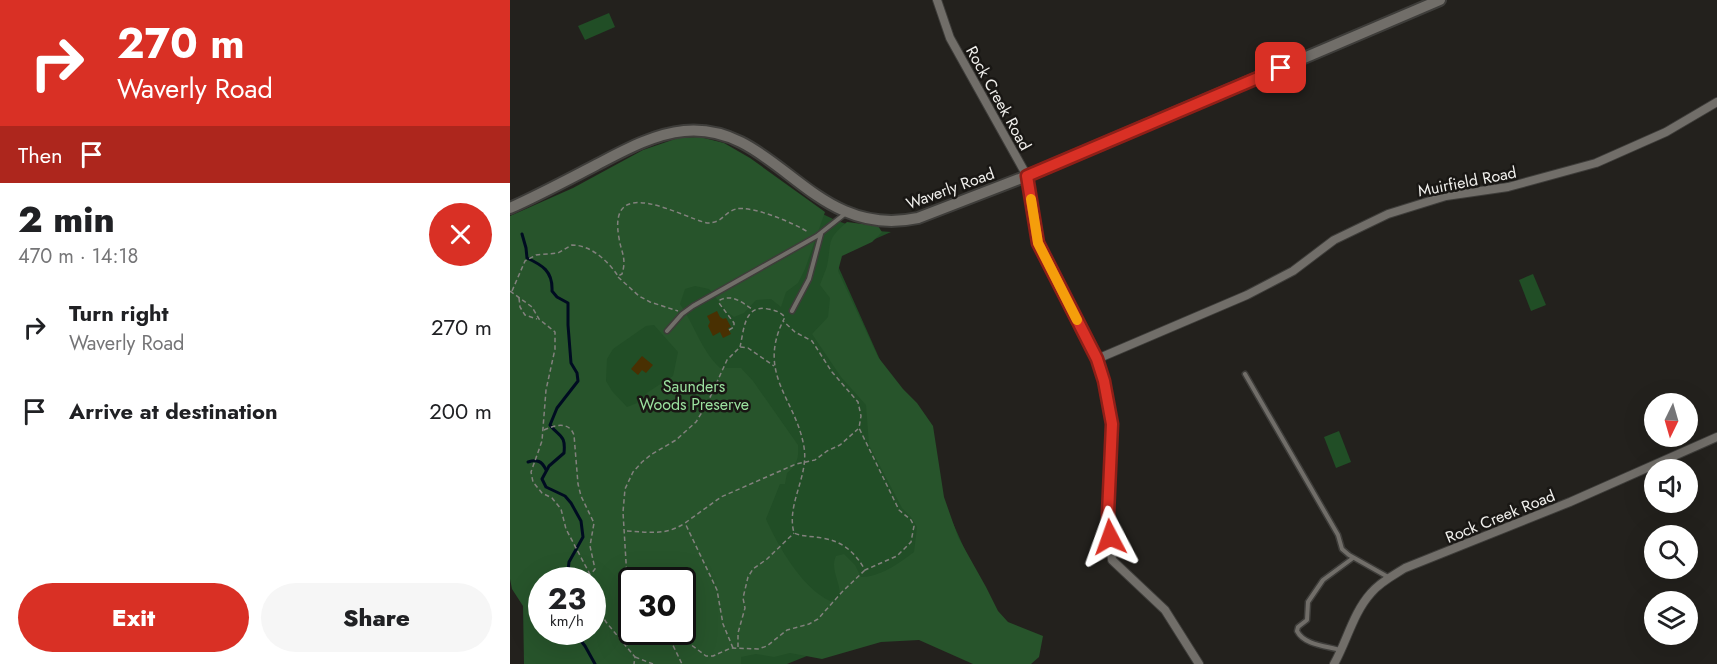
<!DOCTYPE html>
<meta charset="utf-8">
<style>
body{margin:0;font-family:Jost,sans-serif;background:#f6f6f6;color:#202124;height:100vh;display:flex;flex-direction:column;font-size:22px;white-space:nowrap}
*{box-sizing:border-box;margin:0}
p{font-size:20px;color:#757577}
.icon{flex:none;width:33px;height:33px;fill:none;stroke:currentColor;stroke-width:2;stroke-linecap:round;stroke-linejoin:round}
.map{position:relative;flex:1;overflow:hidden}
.panel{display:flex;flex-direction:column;background:#fff;width:510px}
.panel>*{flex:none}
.top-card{background:#d93025;color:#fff;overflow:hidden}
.needle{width:39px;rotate:185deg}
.controls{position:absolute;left:1134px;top:393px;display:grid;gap:12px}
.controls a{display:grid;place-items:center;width:54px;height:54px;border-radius:50%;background:#fff;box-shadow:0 6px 24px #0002;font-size:30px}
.speed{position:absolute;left:18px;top:567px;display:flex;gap:12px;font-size:30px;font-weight:700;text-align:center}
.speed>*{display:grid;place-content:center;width:78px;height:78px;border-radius:50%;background:#fff;box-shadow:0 6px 24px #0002;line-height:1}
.speed small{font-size:15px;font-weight:400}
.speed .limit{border:3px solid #111;border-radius:9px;background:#fff;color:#111}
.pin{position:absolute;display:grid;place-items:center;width:51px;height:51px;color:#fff;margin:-26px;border-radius:12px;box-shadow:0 3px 9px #0006}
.me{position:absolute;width:66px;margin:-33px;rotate:356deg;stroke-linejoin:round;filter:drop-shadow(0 0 4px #0008)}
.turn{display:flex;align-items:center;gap:21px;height:126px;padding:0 18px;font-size:27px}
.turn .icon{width:78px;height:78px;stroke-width:2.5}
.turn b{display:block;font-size:42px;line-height:51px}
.then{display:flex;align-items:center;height:57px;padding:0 18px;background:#0003;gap:12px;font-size:22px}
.round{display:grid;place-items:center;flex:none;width:63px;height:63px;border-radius:32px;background:#f6f6f6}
.overview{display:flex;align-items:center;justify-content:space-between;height:102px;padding:0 18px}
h1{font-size:36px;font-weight:800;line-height:45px}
.button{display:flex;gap:12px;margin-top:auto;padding:12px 18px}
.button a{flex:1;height:69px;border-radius:36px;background:#d93025;color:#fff;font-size:24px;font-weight:800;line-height:69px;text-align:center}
.button a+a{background:#f6f6f6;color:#202124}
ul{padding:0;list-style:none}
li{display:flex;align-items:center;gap:18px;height:84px;padding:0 18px}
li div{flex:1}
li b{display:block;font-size:22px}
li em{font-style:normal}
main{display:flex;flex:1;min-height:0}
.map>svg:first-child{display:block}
</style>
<main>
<section class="panel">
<div class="top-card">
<div class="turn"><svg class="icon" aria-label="right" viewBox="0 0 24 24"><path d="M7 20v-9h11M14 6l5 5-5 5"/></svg><div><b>270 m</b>Waverly Road</div></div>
<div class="then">Then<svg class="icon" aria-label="arrive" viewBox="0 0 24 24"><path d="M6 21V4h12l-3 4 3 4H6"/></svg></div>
</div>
<div class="overview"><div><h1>2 min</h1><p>470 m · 14:18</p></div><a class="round" style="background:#d93025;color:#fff"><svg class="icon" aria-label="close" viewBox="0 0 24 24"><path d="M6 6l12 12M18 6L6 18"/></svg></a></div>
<ul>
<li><svg class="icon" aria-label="right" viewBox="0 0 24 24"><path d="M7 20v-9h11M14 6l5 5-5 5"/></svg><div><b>Turn right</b><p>Waverly Road</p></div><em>270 m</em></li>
<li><svg class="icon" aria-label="arrive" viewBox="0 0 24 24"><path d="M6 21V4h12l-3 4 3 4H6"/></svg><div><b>Arrive at destination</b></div><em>200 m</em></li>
</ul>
<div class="button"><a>Exit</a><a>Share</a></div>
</section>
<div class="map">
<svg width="1207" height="664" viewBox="0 0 1207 664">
<rect width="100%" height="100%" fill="#23211d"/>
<g fill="#214e26" fill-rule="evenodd">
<path d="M99,13L105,27L75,40L68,26Z"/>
<path d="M306,210C329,224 354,231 381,232L324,257L471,586L277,664H85L82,580L0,219ZM122,580H172V632H122Z"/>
<path d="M1023,274L1036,305L1021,311L1009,280Z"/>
<path d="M829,431L841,462L826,468L814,437Z"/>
</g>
<path fill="#27542b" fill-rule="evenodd" d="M190,137L214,143L240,158L315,212L295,269L288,283L276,292L271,307L261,299L246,300L234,313L224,317L217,312L199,289L185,286L175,289L170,304C185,326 191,350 210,368H231L243,381L288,445C289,458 287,465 277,473L275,484H270L256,519C268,546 292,588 320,601L329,599C333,585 319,570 326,556L334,554L345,565L351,577C370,577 388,564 404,552L407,527L401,517L392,508L359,445L356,405L331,377L302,334L318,317L320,298L310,285C312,279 315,272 317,266C322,241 316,240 337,222L368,226L372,232L362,242L332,256L328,271L368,357L393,389L407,403L423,426L434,497L448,537L476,587L488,611L498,622L533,636L529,657L521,664H463L409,640L371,642L312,659L280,653L264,657L246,654L231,657V664H14L13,606L2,589L0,579V216L63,188L133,150L168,138ZM144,325L168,352L163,376L138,392L127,403L117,407L102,391L96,381L97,359L103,349L136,326ZM32,580H82V632H32ZM122,580H172V632H122Z"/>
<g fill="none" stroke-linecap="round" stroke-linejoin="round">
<g stroke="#000c21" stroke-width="3">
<path d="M12,234L16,248L17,258C32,265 43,271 42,291L47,297L58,303V325L61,363L67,373L68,381L47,408L40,425C49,437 56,434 54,453L39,466L32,479L36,487L55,496L61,503L71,521L73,537L59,562L57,580"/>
<path d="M18,462C27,459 32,461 36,470"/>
<path d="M64,632L75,646L85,664"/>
</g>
</g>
<g fill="#493002">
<path d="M207,311L210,317L213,319L216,318L221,327L218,328L221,334L213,338L210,332L203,336L198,326L200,322L197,316Z"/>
<path d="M132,356L143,365L136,373L132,370L128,375L121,369Z"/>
</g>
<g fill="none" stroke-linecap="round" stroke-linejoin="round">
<g stroke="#3e3d3a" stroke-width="7">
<g id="lane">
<path d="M282,311L299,279L311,234"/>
<path d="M157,331L172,314L183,306L307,236L336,213"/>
<path d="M735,374L828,535L832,549L839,555L878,577"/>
<path d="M830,650C816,646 794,645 787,631L788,627L797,620L798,602L813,580L843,558"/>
</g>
</g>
<g stroke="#3e3d3a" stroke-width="10">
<g id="street">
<path d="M427,0L440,38L517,176L528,243L587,359L594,381L602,424L598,514L602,560L655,610L689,664"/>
<path d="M587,359L737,295L783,271L824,240L878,214L936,196L998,187L1086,163L1156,132L1207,102"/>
<path d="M824,664C837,641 843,613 861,593C870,582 884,575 895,568L1060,502L1207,437"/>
</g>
</g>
<g stroke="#3e3d3a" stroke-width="14">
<path id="secondary" d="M0,208C29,195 57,180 86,165C113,151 143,134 174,131C267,122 300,241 408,218L517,176L930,0"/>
</g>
<g stroke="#82817d" stroke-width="1.5" stroke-dasharray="4.5 3" stroke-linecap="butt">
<path d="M108,277L129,296L140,302L168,311"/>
<path d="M0,291L22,307L29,319L45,332V349L36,390L32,441L21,472L23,482L32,493L42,498L51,509L56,529L84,582L85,600L89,610L96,622L125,657L124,664"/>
<path d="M2,291L15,261L26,255L48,253L62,245C81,245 98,261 108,276L112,274C117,258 111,252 109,238C97,173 169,216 197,223C213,223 213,213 226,209C241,205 284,223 298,232"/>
<path d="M9,298L10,307L15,315L27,319"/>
<path d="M219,330L224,327V323L209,303L210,300C223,294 231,302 242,309"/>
<path d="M230,347C234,330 234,304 258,309C265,310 270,312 275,317L273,321L285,332L302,341L322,372L348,402L351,416L349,428L389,510L401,520L404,526L401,542L387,556L355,570C345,552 332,541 312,538C302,536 293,537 284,533C276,504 299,477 294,447C286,399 247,375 273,321"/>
<path d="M34,430C45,425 59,421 64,435L68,484L71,496L84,523L80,546L85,569L81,574"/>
<path d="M117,531C138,532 156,536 175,523"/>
<path d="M159,632L158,635L172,664"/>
<path d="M164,632L196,656H203L221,648L248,649L257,646L277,630L299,624L308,619L332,592L355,570"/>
<path d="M117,645L119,643L120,628L113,512L115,489L123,472L132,462L142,454L166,440L186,422L197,404L217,360L230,347L238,348L264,366"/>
<path d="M228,647V633L235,608L233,598L238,577L243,569L257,559L284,533"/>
<path d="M223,648L213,624L207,590L175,523L211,497L286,464L305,460L317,451L330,445L348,429"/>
<path d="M125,657L143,664"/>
</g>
<use href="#lane" stroke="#716e69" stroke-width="4"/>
<use href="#street" stroke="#716e69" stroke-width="8"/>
<use href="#secondary" stroke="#716e69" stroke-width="10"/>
</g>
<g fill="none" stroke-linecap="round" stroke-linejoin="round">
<g stroke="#8d1f18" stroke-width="15">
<path id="route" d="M600,537L598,514L602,424L594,381L587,359L528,243L517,176L771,68"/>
</g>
<use href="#route" stroke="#d93025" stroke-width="10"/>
<path stroke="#f59e0b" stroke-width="10" d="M521,199L528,243L567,320"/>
</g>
<g text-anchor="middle" stroke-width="5" stroke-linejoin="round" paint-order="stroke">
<g font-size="16" fill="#f1f0ed" stroke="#191714">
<text transform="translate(489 98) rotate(61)" y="6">Rock Creek Road</text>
<text transform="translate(957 181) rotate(-11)" y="6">Muirfield Road</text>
<text transform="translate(440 188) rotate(-20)" y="6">Waverly Road</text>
<text transform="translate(990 516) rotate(-22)" y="6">Rock Creek Road</text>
</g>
<g font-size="16" fill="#9be19f" stroke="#191714">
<text x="184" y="392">Saunders<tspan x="184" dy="18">Woods Preserve</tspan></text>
</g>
</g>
</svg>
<div class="controls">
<a><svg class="needle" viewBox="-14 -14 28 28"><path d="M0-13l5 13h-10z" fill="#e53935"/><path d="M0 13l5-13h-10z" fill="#757577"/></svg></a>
<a><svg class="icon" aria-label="sound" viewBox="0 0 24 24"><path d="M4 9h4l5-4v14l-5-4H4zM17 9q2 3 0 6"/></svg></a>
<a><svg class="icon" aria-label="search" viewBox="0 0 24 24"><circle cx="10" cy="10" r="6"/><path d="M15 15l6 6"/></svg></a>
<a><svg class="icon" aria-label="layers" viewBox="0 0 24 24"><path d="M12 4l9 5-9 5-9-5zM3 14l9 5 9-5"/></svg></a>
</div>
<div class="speed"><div>23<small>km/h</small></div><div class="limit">30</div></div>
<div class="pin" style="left:771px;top:68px;background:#d93025"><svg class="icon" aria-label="arrive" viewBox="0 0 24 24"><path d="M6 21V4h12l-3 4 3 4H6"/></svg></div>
<svg class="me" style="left:600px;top:537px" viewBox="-20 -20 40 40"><path d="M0-17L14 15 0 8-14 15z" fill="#d93025" stroke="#fff" stroke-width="4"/></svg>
</div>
</main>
